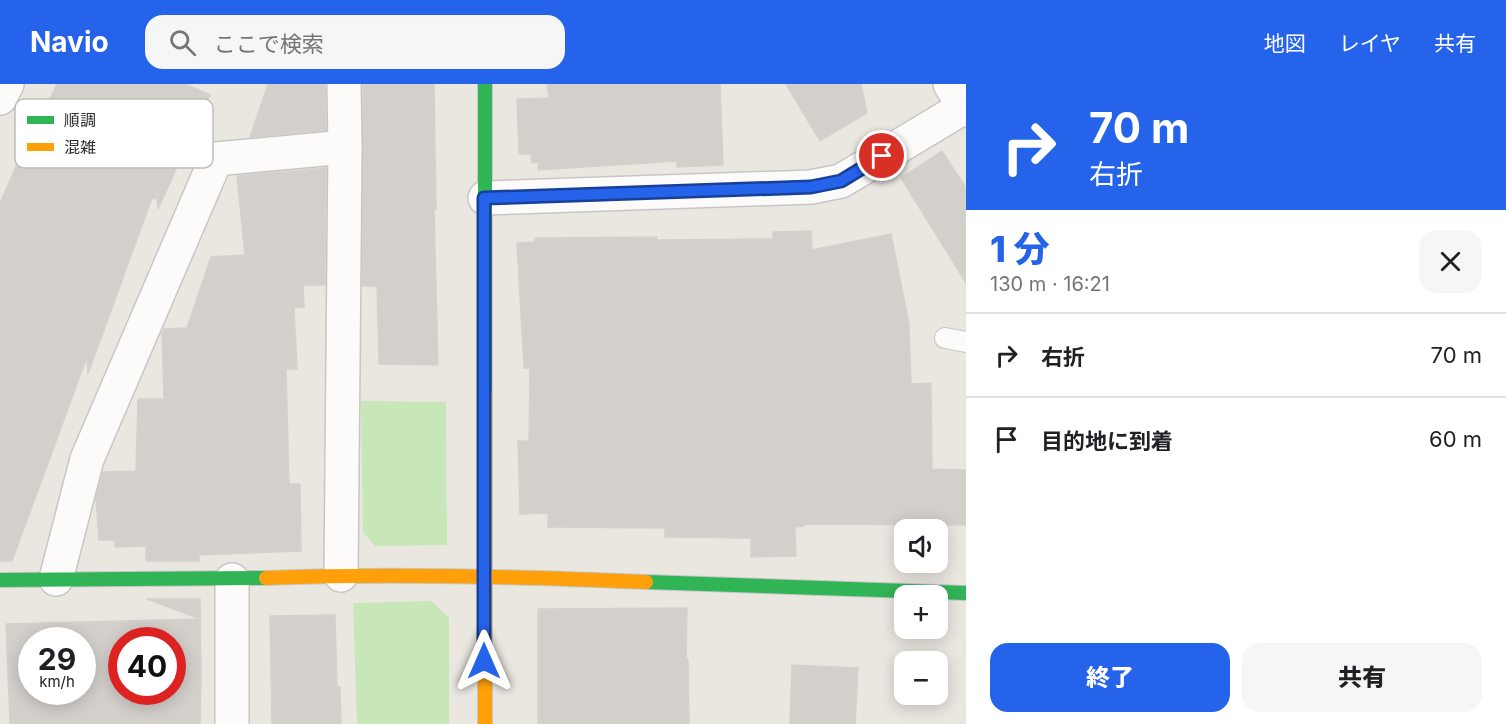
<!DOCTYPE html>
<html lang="ja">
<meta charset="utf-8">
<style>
body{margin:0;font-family:Inter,"Noto Sans JP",sans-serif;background:#f6f6f6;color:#202124;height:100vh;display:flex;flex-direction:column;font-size:22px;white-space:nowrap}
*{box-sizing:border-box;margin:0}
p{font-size:20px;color:#757577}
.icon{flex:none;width:33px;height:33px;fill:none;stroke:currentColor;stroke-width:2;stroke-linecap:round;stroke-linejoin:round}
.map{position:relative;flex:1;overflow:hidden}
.drawer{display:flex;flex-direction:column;background:#fff;width:540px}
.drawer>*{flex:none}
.top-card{background:#2563eb;color:#fff;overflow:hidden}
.buttons{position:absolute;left:894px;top:435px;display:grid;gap:12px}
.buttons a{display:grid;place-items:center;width:54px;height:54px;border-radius:12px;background:#fff;box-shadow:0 3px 15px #0003;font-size:30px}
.speed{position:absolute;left:18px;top:543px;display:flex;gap:12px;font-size:30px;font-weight:700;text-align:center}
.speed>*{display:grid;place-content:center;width:78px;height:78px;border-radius:50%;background:#fff;box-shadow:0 3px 15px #0003;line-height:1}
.speed small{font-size:15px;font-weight:400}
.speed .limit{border:9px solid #d22;background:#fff;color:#111}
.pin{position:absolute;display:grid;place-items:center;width:51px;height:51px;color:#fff;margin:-26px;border:3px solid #fff;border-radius:50%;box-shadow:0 2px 6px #0007}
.me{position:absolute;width:66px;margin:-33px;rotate:0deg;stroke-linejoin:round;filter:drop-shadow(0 0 4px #0008)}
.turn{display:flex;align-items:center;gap:21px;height:126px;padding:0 24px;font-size:27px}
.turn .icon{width:78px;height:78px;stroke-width:2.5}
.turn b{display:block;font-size:42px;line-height:51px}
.round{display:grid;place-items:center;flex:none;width:63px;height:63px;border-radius:18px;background:#f6f6f6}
.head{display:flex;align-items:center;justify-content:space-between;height:102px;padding:0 24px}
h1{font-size:36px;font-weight:800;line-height:45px;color:#2563eb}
.button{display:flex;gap:12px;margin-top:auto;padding:12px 24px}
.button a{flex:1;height:69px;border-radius:18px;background:#2563eb;color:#fff;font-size:24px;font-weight:800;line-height:69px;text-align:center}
.button a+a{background:#f6f6f6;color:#202124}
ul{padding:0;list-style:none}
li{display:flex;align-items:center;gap:18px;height:84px;padding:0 24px;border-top:2px solid #e0e0e0}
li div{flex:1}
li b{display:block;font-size:22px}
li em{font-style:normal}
header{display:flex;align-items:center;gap:36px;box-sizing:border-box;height:84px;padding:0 30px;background:#2563eb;color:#fff}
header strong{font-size:28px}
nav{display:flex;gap:33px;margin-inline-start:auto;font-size:21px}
.search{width:420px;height:54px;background:#f6f6f6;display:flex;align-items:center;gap:15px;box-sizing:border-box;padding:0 21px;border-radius:18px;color:#757577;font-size:22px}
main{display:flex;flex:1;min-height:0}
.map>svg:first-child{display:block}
</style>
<header>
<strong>Navio</strong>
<div class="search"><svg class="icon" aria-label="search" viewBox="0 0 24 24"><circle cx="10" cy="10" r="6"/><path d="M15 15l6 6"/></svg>ここで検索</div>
<nav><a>地図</a><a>レイヤ</a><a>共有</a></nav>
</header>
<main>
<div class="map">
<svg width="966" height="640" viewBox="0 0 966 640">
<rect width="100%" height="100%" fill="#eae7e1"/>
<g fill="#c7e7b8">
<path d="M361,317L446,318L447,461L375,462L363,448Z"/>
<path d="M431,517L449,534V640H357L353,519Z"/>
</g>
<g fill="#d3d0cc" stroke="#d5d2cd" stroke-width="1.5" fill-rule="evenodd">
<path d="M57,0H185L210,11L158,125L157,110L155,115L152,114L88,290L87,273L12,477H0V119L35,39L38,40Z"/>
<path d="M268,0H325L326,46L250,53Z"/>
<path d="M363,0H434L436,125H434L438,281L379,280L377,202H362Z"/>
<path d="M547,0H720L723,81L677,83V77L538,86L539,78L532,79L531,70H519L517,15L549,14Z"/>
<path d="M786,0H861L867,29L820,57Z"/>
<path d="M942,67L966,104V199L901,94Z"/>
<path d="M326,84L325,201H303L304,223L294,224L297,285H286L289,400H300L301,467L199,471V477H146V462L115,463V456H99L96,414L103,388L136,387L138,315H164L162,249L164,245L187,244L211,173L245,171L237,92Z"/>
<path d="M811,147L812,166L891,150L909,240L911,300L931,299L932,385L966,386V441L804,440V442L795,443L796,472L751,473V454L665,453V444L548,443V429L520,430L518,357H529L530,284H524L517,159L535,158V154L657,153V156L773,155V148Z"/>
<path d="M147,515H200L201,594L200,640H10L6,540L200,535ZM32,556H82V608H32ZM122,556H172V608H122Z"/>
<path d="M687,524L686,575H688L689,640H538V525Z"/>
<path d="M335,531L337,603H340L341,640H272L270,532Z"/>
<path d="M792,581L858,584L855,640H790Z"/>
</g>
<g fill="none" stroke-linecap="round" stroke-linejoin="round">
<g stroke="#c7c6c6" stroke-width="22">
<path id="lane" d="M945,254L966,258"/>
</g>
<g stroke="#c7c6c6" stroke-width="36">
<g id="street">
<path d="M950,0L966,26"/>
<path d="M0,14L7,0"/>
<path d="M485,114L811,103L841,97L966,22"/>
<path d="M341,491L345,63L344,0"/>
<path d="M56,495L87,375L216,75L345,63"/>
<path d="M232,496V640"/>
</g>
</g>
<g stroke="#c7c6c6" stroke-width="16">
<g id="fast">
<path d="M485,0V309"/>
<path d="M0,496L266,494"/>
<path d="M646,498L966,509"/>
</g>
</g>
<g stroke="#c7c6c6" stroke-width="16">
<g id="slow">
<path d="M485,309V640"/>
<path d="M266,494C393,489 519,493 646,498"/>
</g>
</g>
<use href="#lane" stroke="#fcfbfa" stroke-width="20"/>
<use href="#street" stroke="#fcfbfa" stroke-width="33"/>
<use href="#fast" stroke="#30b455" stroke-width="14"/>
<use href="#slow" stroke="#ff9f0a" stroke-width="14"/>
</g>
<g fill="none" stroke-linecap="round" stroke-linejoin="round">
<g stroke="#184099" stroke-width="15">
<path id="route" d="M484,577V114L811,103L841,97L882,72"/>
</g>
<use href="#route" stroke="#2563eb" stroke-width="10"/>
</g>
<rect x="15" y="15" width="198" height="69" rx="9" fill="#fff" stroke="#bfbfbf" stroke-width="1.5"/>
<rect x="27" y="32" width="27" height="8" fill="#30b455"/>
<rect x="27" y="59" width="27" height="8" fill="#ff9f0a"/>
<g font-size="16" fill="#2b2b2b">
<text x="64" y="42">順調</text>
<text x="64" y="69">混雑</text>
</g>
</svg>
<div class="buttons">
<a><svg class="icon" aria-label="sound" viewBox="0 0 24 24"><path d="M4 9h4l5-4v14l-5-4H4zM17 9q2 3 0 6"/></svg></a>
<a>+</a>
<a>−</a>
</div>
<div class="speed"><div>29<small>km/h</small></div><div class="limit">40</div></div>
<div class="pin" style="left:882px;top:72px;background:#d93025"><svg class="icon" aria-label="arrive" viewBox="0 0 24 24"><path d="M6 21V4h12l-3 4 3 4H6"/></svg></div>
<svg class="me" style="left:484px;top:577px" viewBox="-20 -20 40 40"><path d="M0-17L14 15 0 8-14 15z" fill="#2563eb" stroke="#fff" stroke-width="4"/></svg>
</div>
<section class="drawer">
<div class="top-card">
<div class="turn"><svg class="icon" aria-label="right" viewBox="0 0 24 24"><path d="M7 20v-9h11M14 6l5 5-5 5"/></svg><div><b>70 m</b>右折</div></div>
</div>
<div class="head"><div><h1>1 分</h1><p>130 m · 16:21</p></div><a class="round"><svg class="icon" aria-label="close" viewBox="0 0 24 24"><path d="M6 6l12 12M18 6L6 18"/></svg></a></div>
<ul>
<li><svg class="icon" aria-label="right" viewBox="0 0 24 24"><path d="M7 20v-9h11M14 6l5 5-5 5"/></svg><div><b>右折</b></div><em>70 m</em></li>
<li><svg class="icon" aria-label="arrive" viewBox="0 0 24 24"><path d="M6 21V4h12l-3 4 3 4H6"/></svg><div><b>目的地に到着</b></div><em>60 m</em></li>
</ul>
<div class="button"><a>終了</a><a>共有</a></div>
</section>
</main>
